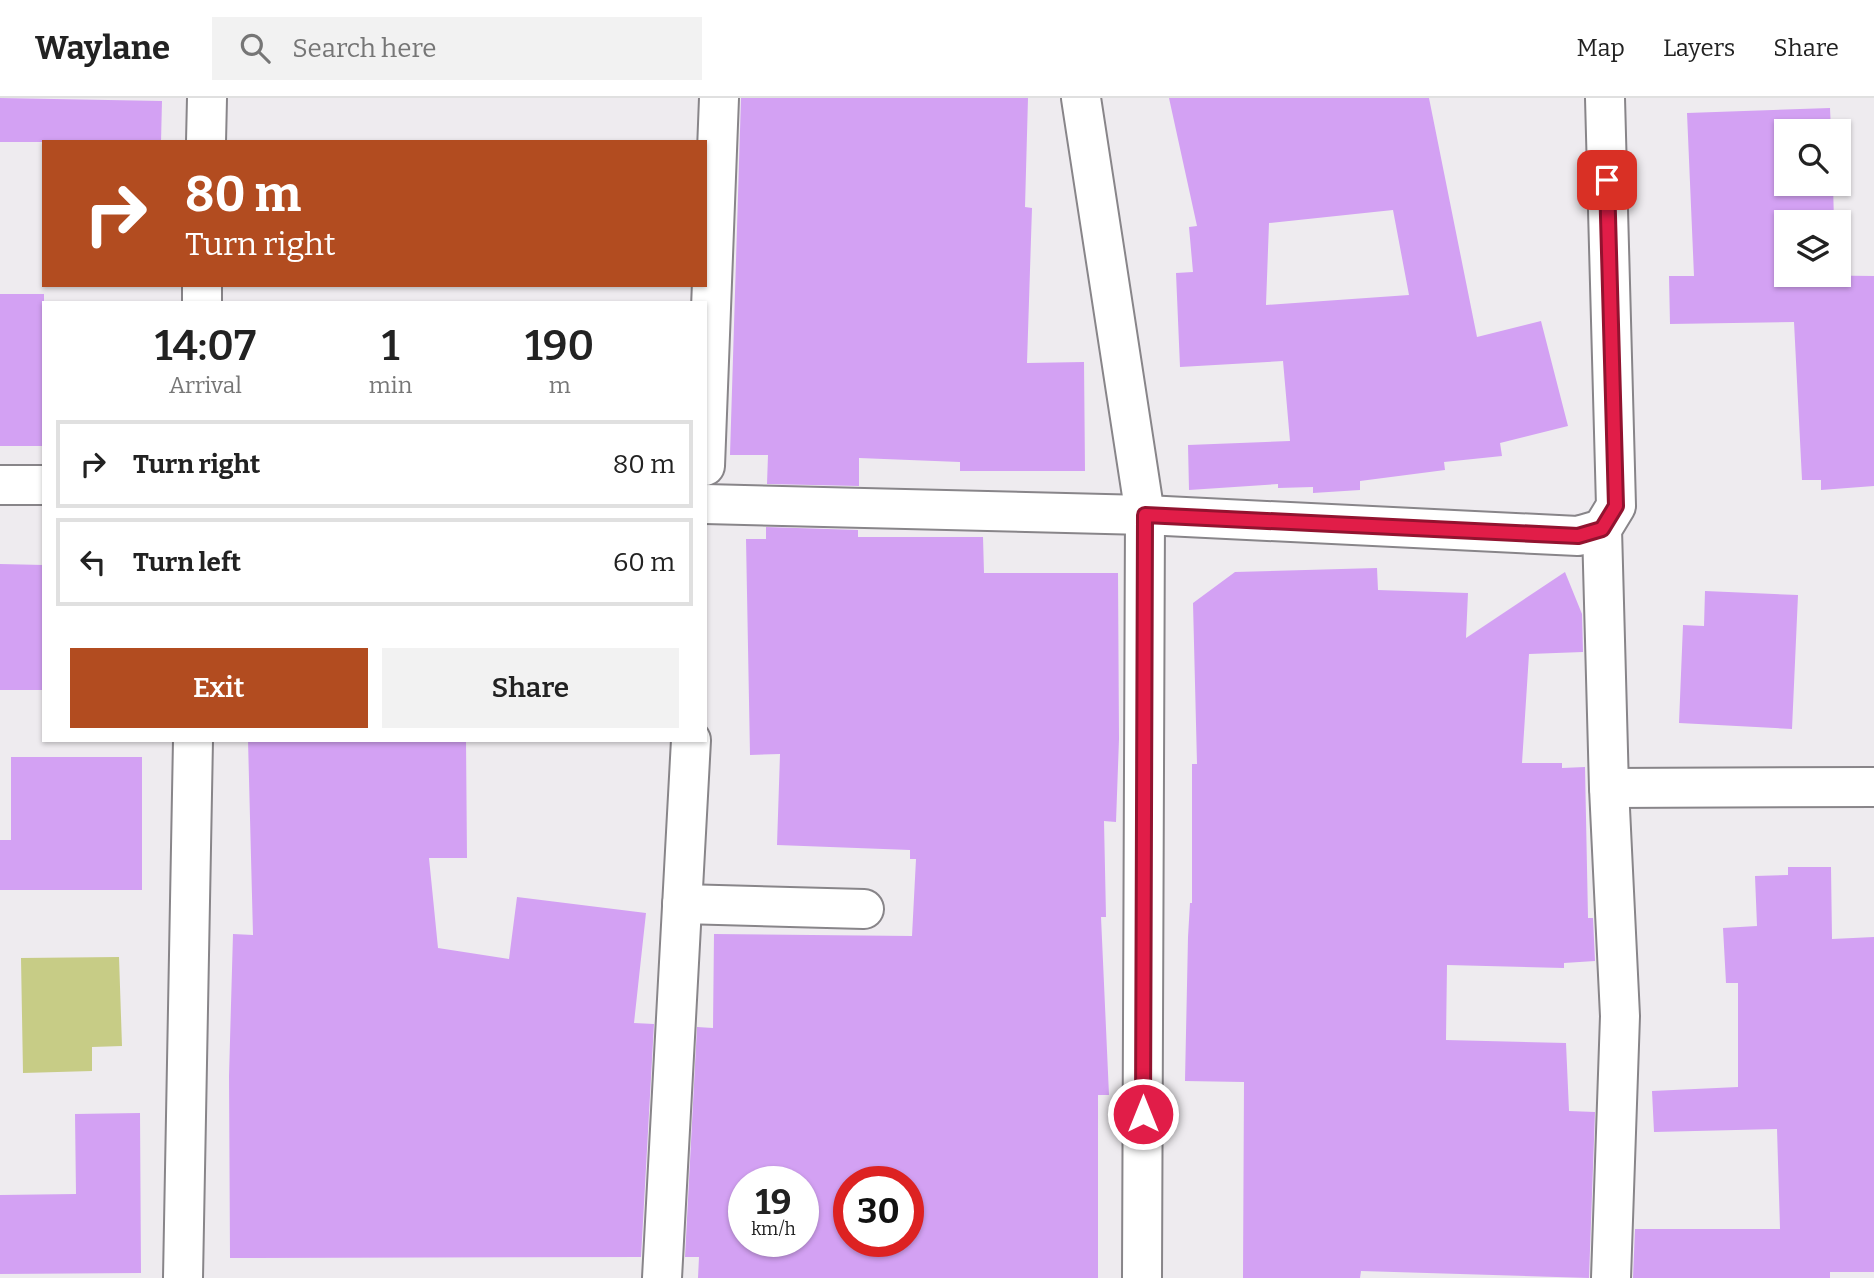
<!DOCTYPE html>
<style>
body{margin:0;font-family:Bitter,serif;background:#f2f2f2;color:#222;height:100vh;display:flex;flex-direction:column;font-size:26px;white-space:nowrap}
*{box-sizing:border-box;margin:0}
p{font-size:23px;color:#767676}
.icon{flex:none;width:38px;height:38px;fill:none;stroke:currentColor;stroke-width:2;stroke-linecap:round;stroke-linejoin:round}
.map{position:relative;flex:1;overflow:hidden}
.panel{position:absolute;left:42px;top:203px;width:665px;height:441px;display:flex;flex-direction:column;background:#fff;border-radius:0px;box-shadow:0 2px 5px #0004}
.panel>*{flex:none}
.banner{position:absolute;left:42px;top:42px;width:665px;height:147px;border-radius:0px;box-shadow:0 2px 5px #0004;background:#b24c20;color:#fff;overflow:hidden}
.tools{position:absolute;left:1774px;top:21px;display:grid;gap:14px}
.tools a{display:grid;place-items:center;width:77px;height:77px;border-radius:0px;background:#fff;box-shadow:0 2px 5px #0004;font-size:35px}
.speed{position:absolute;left:728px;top:1068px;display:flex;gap:14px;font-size:35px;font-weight:700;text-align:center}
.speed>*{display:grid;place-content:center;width:91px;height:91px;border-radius:50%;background:#fff;box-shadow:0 2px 5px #0004;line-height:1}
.speed small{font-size:18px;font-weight:400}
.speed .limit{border:10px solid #d22;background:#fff;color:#111}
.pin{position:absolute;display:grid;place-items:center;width:60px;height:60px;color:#fff;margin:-30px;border-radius:14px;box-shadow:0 4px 10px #0006}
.me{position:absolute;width:77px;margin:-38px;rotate:0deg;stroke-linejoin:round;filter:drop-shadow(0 0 5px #0008)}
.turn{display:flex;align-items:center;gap:24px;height:147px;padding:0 28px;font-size:32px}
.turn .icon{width:91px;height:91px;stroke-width:2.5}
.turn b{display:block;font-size:49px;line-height:60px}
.eta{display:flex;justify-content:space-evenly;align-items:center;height:119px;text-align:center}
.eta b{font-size:42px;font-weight:600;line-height:49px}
.button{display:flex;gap:14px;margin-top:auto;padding:14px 28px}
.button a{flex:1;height:80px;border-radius:0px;background:#b24c20;color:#fff;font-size:28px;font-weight:600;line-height:80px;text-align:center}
.button a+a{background:#f2f2f2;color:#222}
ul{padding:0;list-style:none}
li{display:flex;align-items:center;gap:21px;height:88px;margin:0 14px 10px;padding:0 14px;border:4px solid #e0e0e0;border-radius:0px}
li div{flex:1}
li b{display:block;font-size:26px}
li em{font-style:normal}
header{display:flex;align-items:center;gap:42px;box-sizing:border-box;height:98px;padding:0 35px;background:#fff;border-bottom:2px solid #e0e0e0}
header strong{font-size:33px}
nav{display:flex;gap:38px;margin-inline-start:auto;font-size:24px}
.search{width:490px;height:63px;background:#f2f2f2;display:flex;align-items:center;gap:18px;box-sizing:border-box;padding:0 24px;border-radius:0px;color:#767676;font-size:26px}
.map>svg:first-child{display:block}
</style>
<header>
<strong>Waylane</strong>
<div class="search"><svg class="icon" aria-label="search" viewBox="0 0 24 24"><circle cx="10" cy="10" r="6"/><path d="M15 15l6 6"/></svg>Search here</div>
<nav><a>Map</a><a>Layers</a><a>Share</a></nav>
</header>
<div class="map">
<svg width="1874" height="1180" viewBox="0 0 1874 1180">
<rect width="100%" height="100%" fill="#eeebef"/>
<path fill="#c7cc86" d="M119,859L122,948L92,949V973L23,975L21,860Z"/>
<g fill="#d3a1f3" fill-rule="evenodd">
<path d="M0,0L162,3L161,44H0Z"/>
<path d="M741,0H1028L1025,109L1032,110L1027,265L1084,264L1085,373H960V364L859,360V388L767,386L768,357H730Z"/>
<path d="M1169,0H1429L1477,239L1541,223L1568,328L1500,345L1502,358L1444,364L1445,372L1360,383V392L1313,395V389L1278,390V386L1189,392L1188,347L1290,343L1283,263L1180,269L1176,175L1193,174L1189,129L1197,128ZM1393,112L1409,197L1266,207L1269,125Z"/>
<path d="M1830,10L1831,33H1787V86H1833L1834,124H1787V177L1874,178V388L1821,392V382H1802L1794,224L1670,226L1669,178H1694L1687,15Z"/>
<rect x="0" y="196" width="44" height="152"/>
<path d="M766,429L858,432V439H983L984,475H1118L1119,641L1116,724L1104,723L1106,819H1101L1109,997H1098V1180H698L699,1159H685L697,929L713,930L714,836L912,838L916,761H910V752L777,747L780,656L750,657L746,441H766ZM744,1083H803V1143H744ZM849,1083H908V1143H849Z"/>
<path d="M0,466L44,467V592H0Z"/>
<path d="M1377,470L1378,492L1468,495L1466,540L1565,474L1582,516L1583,554L1529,556L1522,665H1562V670L1585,669L1588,820H1593L1595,863L1564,865V870L1447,867L1446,942L1566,945L1569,1013L1595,1014L1589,1180L1361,1173L1360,1180H1243L1244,984L1185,983L1188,839L1190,805H1192V666H1197L1193,505L1235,474Z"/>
<path d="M1705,493L1798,497L1792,631L1679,625L1683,527L1704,528Z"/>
<path d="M248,642H466L467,760H429L438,850L509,861L517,799L646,815L634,925L654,926L641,1159L230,1160L229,978L233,836L253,837Z"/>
<path d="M11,659H142V792H0V742H11Z"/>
<path d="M1788,769H1831L1832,841L1874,839V1174H1830V1180H1633L1635,1131H1780L1777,1031L1654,1034L1652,993L1738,989V885H1726L1723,830L1757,828L1755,778L1788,777Z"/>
<path d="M140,1015L141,1175L0,1176V1097L76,1096L75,1016Z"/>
</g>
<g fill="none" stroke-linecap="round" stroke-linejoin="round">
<g stroke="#888589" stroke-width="42">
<g id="minor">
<path d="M1081,0L1145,417L1142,1180"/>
<path d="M1605,0L1616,408L1602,431L1609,690L1620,918L1611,1180"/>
<path d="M206,44L207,0"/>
<path d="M202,205V187"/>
<path d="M705,368L719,0"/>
<path d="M0,387H44"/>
<path d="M705,406L1145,417L1578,438L1602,431"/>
<path d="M1609,690L1874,689"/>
<path d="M682,806L864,811"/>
<path d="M183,1180L193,642"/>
<path d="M662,1180L691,642"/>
</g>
</g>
<use href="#minor" stroke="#fff" stroke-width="38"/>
</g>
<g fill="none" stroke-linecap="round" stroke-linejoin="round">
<g stroke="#92132f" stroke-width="18">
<path id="route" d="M1143,1016L1145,417L1578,438L1602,431L1616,408L1607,82"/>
</g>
<use href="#route" stroke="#e11d48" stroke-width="12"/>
</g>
</svg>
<div class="tools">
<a><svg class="icon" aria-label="search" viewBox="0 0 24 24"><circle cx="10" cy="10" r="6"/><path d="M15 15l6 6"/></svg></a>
<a><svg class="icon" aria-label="layers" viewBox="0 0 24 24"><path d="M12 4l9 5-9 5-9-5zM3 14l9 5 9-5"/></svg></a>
</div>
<div class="speed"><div>19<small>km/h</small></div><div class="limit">30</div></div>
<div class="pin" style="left:1607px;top:82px;background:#d93025"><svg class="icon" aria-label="arrive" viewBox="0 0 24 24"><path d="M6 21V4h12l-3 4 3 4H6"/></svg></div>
<svg class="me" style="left:1143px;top:1016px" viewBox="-20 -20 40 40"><circle r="17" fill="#e11d48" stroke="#fff" stroke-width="3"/><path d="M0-11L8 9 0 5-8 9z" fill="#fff"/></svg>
<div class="banner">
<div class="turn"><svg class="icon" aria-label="right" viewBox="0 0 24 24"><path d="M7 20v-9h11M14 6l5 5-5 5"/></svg><div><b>80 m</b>Turn right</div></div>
</div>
<section class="panel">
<div class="eta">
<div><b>14:07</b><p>Arrival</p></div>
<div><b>1</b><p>min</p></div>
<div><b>190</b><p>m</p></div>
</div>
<ul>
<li><svg class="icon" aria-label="right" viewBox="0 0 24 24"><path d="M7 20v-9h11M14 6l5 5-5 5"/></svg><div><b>Turn right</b></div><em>80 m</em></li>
<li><svg class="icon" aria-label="left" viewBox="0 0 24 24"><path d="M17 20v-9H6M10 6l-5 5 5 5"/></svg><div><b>Turn left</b></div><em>60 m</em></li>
</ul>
<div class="button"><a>Exit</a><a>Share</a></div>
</section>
</div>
